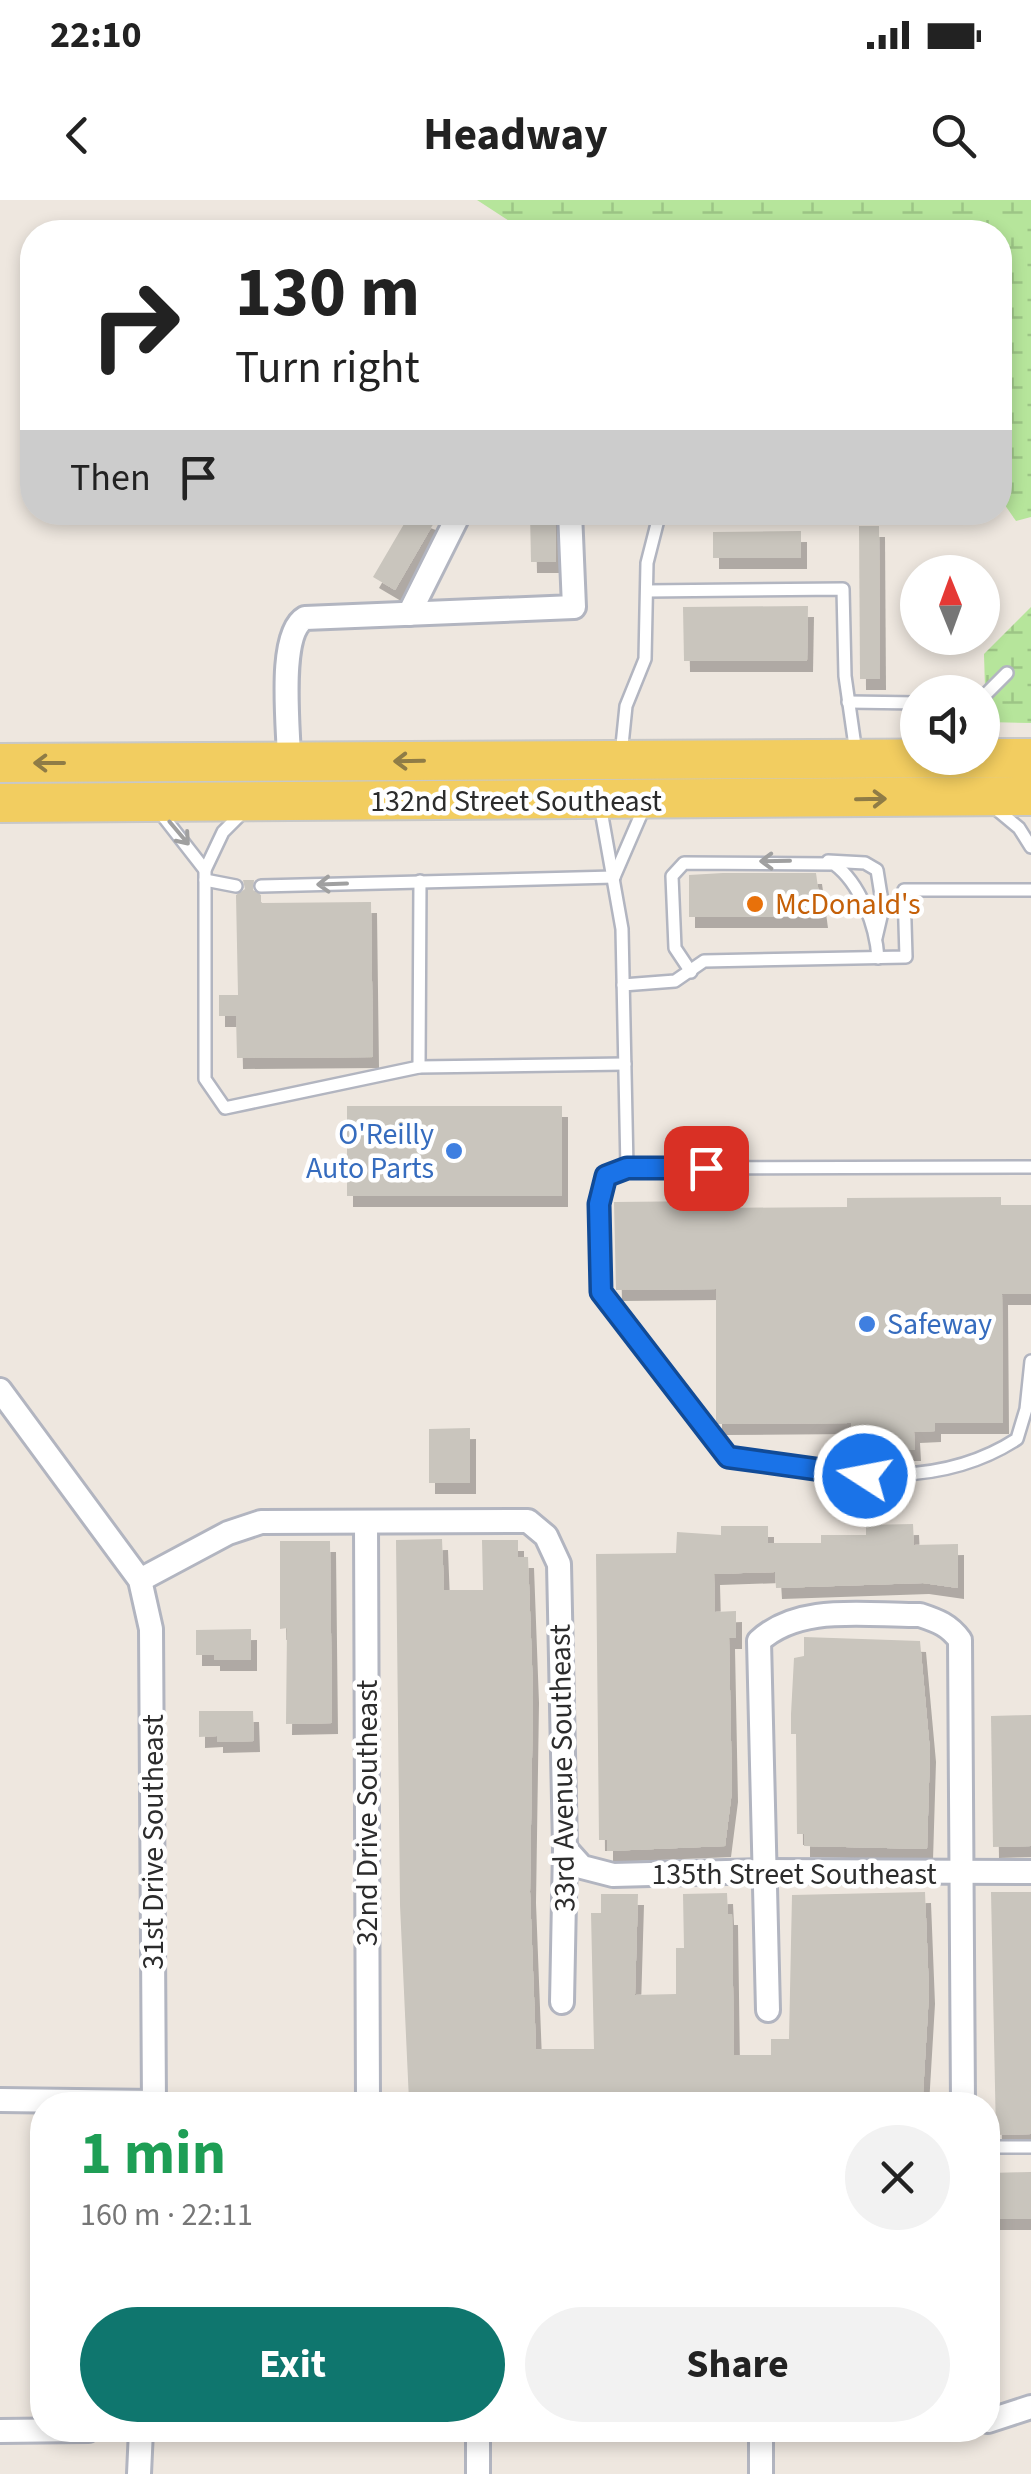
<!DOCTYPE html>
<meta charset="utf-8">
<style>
body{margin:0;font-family:"Source Sans 3",sans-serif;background:#f2f2f2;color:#222;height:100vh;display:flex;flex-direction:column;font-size:38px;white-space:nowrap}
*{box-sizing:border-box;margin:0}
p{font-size:32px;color:#767676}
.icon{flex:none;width:55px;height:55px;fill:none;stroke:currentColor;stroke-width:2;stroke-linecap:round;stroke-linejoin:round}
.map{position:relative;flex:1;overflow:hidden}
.details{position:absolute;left:30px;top:1892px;width:970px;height:350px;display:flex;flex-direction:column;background:#fff;border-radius:40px;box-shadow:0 5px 15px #0003}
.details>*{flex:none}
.top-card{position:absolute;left:20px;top:20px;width:992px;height:305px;border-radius:40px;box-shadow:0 5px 15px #0003;background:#fff;color:#222;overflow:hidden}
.needle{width:65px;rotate:359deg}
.tools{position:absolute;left:900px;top:355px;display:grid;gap:20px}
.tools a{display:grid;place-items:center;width:100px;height:100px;border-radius:50%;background:#fff;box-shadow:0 5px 15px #0003;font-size:50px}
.pin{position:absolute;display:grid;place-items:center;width:85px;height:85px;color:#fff;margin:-42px;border-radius:20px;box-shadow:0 5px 15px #0006}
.me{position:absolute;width:110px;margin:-55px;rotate:281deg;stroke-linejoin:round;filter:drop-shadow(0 0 8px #0008)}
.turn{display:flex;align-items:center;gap:35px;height:210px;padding:0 50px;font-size:45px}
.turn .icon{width:130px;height:130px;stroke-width:2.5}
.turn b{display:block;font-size:70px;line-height:85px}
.then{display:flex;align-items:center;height:95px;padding:0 50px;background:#0003;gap:20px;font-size:38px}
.round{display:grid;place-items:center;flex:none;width:105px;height:105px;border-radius:52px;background:#f2f2f2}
.overview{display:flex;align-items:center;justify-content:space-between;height:170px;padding:0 50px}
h1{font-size:60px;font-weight:700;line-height:75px;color:#1e9e55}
.primary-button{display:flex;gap:20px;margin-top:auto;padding:20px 50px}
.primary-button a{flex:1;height:115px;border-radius:60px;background:#0f766e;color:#fff;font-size:40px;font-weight:700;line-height:115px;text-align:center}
.primary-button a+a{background:#f2f2f2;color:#222}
.status{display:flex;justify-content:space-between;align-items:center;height:70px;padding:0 50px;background:#fff;direction:ltr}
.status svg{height:28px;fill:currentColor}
header{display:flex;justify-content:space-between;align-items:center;height:130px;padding:0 50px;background:#fff;font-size:45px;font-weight:700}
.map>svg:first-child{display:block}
</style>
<div class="status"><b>22:10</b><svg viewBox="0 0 49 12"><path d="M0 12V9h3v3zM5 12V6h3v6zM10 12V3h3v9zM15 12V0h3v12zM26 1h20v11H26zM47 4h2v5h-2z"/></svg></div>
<header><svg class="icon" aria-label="back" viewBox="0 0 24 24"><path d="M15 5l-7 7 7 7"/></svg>Headway<svg class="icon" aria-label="search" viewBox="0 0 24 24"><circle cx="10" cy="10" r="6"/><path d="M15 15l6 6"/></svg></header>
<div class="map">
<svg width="1031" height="2274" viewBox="0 0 1031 2274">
<defs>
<pattern id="wetland-marsh" width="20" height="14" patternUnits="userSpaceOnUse" patternTransform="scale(2.5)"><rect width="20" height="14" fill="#b6e59b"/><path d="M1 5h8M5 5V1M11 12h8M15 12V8" fill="none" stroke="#9dc586"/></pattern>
<filter id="shadow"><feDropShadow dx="6" dy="11" stdDeviation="0" flood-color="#0004"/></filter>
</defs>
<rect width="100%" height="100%" fill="#eee7df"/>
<g fill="url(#wetland-marsh)">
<path d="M477,0H1031V317L1016,321L1000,298V32H526Z"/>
<path d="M1031,407V523L986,522L984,454Z"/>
</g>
<g fill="#c9c5bd" filter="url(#shadow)">
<path d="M411,312L435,321L395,390L373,377Z"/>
<path d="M530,312H555L556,362H531Z"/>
<path d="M859,326H879L880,479H860Z"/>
<path d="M801,331V358H713V332Z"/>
<path d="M808,406L807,461H684L683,407Z"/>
<path d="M723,673H816L822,717H689V675Z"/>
<path d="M243,680H254L253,690L261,695V703L371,702L373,857L237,858L236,816H219V795H238L236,695L245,689Z"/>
<rect x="347" y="906" width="215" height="90"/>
<path d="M1001,997V1005H1031V1094H1002L1003,1223H935V1231L914,1232L915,1250H851V1223L716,1224V1089L616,1090L614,1002L712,1001V1008L847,1007V998Z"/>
<path d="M470,1228V1283H429V1229Z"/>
<path d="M913,1324L914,1345L958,1344V1388L923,1383L776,1388L775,1372L714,1374L715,1412L736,1411V1438H729L732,1591L725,1646L607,1651V1640H599L596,1354L676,1353L677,1332L721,1335V1326H768V1343H821V1335H866V1325Z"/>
<path d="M442,1339L444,1390H483L482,1340H518V1357H528L533,1492L530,1692L536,1849H594L591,1713H601V1694H638L635,1795L676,1794V1748H684L683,1694L727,1693L728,1714H732L734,1855H771V1839H789L792,1695L925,1692L929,1793L923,1894L825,1901L552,1899L515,1905L514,1901H409L400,1705L396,1340Z"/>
<path d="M280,1341H330L332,1523L286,1524L287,1428L280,1429Z"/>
<path d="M251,1429V1460H214V1455H196V1430Z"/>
<path d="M804,1437L920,1441L930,1551L927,1649L804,1646V1634H797L796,1534H791V1514L794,1458L804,1456Z"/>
<path d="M199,1511H253L254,1541L217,1542V1536L199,1537Z"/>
<path d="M1031,1515V1646L993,1647L991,1516Z"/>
<path d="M991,1692H1031V1934L996,1935Z"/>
<path d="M1031,1972V2019H988V1973Z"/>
</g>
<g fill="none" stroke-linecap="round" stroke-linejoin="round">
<g stroke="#b2b5c0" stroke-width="16">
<g id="lane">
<path d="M647,391L843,389L845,476L856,553"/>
<path d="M982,498L1007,473"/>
<path d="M848,502L918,503"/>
<path d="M621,555L626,506L645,459L647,363L660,312"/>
<path d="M600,605L622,729L627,968L1031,967"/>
<path d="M995,608L1019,628L1031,647"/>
<path d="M245,610L223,632L205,670V879L225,908L419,867L625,864"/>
<path d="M159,611L205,670"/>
<path d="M828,661L865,663L877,670L883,708L876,738"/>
<path d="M614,677L646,603"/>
<path d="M205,680L236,686"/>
<path d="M261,686L614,677"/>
<path d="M691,772L675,748L672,676L684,663L834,664C860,683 876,726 878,758"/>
<path d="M623,785L675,781L704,761L906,757L904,690H1031"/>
<path d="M419,867L420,681"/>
<path d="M627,968L607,975L602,987L601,1092L728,1257C827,1268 926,1298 1017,1239L1026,1209L1031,1161"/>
<path d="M988,1947H1031"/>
</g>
</g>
<g stroke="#b2b5c0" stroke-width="28">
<g id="street">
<path d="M409,414L460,312"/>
<path d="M289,562C289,529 277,434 305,418L574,407L570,312"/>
<path d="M0,1190L140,1380L151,1429L154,1905"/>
<path d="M366,1322L368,1905"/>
<path d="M140,1380L228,1333L261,1322L528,1321L546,1336L559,1364L565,1648L562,1802"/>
<path d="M565,1648L582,1667L613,1675L764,1671L1031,1672"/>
<path d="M768,1810L759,1441C800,1403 867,1416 920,1415C938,1421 949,1425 960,1440L963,1905"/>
<path d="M0,1900L154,1902"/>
<path d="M988,2221L1031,2207"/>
<path d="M478,2230V2274"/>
<path d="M761,2230V2274"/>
<path d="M0,2231L88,2230"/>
<path d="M139,2274L141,2230"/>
</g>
</g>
<g stroke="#c8c8c8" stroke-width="42">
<g id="primary">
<path d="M0,563L1031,558"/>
<path d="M0,603L1031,596"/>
</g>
</g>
<use href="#lane" stroke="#fff" stroke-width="11"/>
<use href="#street" stroke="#fff" stroke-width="22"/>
<use href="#primary" stroke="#f2cd60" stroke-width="38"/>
</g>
<defs><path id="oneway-shaft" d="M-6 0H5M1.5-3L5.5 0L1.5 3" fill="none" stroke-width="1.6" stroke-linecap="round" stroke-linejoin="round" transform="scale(2.5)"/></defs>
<g stroke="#8f7c46">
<use href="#oneway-shaft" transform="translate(409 561) rotate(179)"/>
<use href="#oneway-shaft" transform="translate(49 563) rotate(180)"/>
<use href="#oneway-shaft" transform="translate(871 599) rotate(-1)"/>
</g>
<g stroke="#a0a0a0">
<use href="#oneway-shaft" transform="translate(179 633) rotate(50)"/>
<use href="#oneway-shaft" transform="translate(775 661) rotate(179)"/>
<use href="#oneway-shaft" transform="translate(332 684) rotate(178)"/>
</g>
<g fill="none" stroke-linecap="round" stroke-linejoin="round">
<g stroke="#114b97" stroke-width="25">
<path id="route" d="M706,968H627L606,976L599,1004L601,1092L728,1257L865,1276"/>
</g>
<use href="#route" stroke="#1a73e8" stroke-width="18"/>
</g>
<circle fill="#e8710a" stroke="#fff" stroke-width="4" cx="755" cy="704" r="10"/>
<g fill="#3f7fe0" stroke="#fff" stroke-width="4">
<circle cx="454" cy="951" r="10"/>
<circle cx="867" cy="1124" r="10"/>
</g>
<g text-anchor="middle" stroke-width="9" stroke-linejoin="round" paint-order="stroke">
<g font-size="30" fill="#2c2c2c" stroke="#fff">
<text x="516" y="611">132nd Street Southeast</text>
<text transform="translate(562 1568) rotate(-91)" y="10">33rd Avenue Southeast</text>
<text transform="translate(367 1613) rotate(-90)" y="10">32nd Drive Southeast</text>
<text transform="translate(153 1642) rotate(-90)" y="10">31st Drive Southeast</text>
<text x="794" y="1684">135th Street Southeast</text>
</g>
<g font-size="30" fill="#c56008" stroke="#fff" text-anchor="start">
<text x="775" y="714">McDonald's</text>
</g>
<g font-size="30" fill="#366cbe" stroke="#fff" text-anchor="end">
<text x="434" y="944">O'Reilly<tspan x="434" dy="34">Auto Parts</tspan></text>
<text x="887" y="1134" text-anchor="start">Safeway</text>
</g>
</g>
</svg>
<div class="tools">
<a><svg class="needle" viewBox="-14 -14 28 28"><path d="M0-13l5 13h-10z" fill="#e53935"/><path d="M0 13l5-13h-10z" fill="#767676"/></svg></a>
<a><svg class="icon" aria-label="sound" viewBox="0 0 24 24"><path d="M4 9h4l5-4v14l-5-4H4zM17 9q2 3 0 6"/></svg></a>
</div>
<div class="pin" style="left:706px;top:968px;background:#d93025"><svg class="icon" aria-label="arrive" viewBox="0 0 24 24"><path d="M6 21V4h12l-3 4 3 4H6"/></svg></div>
<svg class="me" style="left:865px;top:1276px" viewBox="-20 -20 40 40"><circle r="17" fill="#1a73e8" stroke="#fff" stroke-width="3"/><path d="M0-11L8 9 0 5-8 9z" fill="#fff"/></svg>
<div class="top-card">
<div class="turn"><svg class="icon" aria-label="right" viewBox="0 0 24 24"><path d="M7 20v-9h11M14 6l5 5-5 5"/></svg><div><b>130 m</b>Turn right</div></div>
<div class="then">Then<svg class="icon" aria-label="arrive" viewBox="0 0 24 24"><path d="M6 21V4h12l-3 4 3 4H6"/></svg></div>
</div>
<section class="details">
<div class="overview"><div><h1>1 min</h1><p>160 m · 22:11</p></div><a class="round"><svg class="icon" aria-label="close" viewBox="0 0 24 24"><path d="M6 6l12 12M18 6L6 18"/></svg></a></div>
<div class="primary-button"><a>Exit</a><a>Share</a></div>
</section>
</div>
